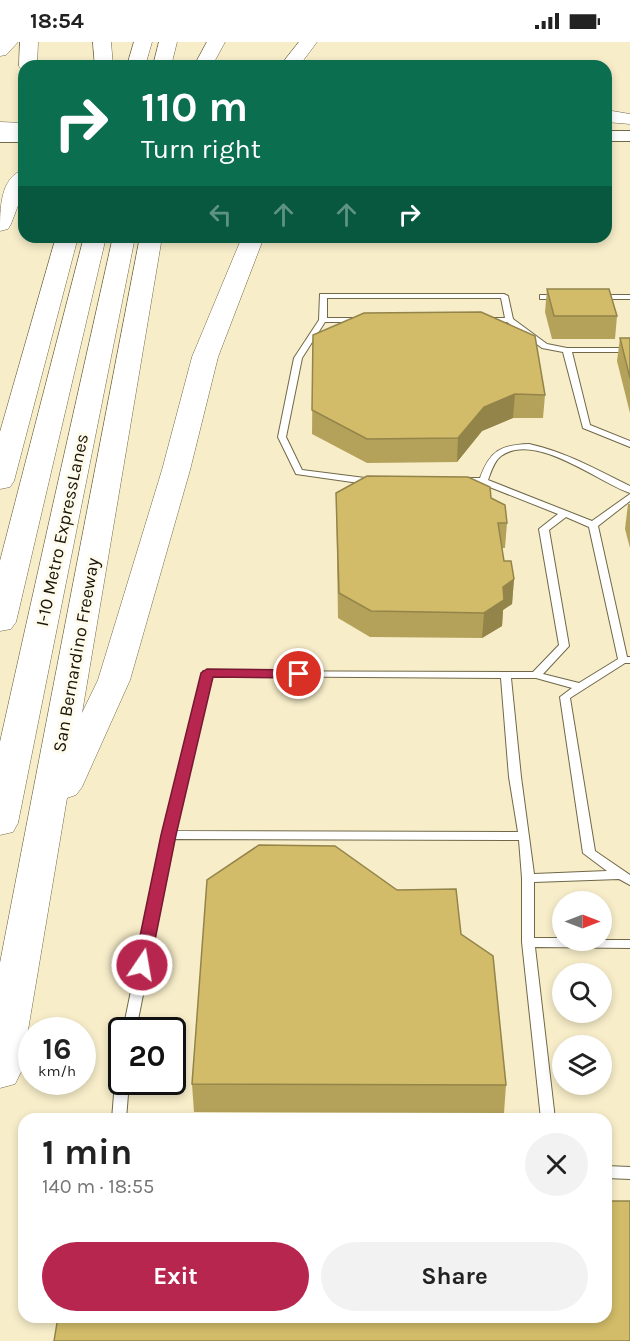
<!DOCTYPE html>
<meta charset="utf-8">
<style>
body{margin:0;font-family:Karla,sans-serif;background:#f2f2f2;color:#222;height:100vh;display:flex;flex-direction:column;font-size:22px;white-space:nowrap}
*{box-sizing:border-box;margin:0}
p{font-size:20px;color:#767676}
.icon{flex:none;width:33px;height:33px;fill:none;stroke:currentColor;stroke-width:2;stroke-linecap:round;stroke-linejoin:round}
.map{position:relative;flex:1;overflow:hidden}
.side{position:absolute;left:18px;top:1071px;width:594px;height:210px;display:flex;flex-direction:column;background:#fff;border-radius:18px;box-shadow:0 3px 9px #0003}
.side>*{flex:none}
.hud{position:absolute;left:18px;top:18px;width:594px;height:183px;border-radius:18px;box-shadow:0 3px 9px #0003;background:#0b6e4f;color:#fff;overflow:hidden}
.needle{width:39px;rotate:90deg}
.controls{position:absolute;left:552px;top:849px;display:grid;gap:12px}
.controls a{display:grid;place-items:center;width:60px;height:60px;border-radius:50%;background:#fff;box-shadow:0 3px 9px #0003;font-size:30px}
.speed{position:absolute;left:18px;top:975px;display:flex;gap:12px;font-size:30px;font-weight:700;text-align:center}
.speed>*{display:grid;place-content:center;width:78px;height:78px;border-radius:50%;background:#fff;box-shadow:0 3px 9px #0003;line-height:1}
.speed small{font-size:15px;font-weight:400}
.speed .limit{border:3px solid #111;border-radius:9px;background:#fff;color:#111}
.pin{position:absolute;display:grid;place-items:center;width:51px;height:51px;color:#fff;margin:-26px;border:3px solid #fff;border-radius:50%;box-shadow:0 2px 6px #0007}
.me{position:absolute;width:66px;margin:-33px;rotate:12deg;stroke-linejoin:round;filter:drop-shadow(0 0 4px #0008)}
.turn{display:flex;align-items:center;gap:21px;height:126px;padding:0 24px;font-size:27px}
.turn .icon{width:78px;height:78px;stroke-width:2.5}
.turn b{display:block;font-size:42px;line-height:51px}
.lanes{display:flex;align-items:center;height:57px;padding:0 24px;background:#0003;justify-content:center;gap:30px;direction:ltr}
.lanes .off{opacity:.35}
.round{display:grid;place-items:center;flex:none;width:63px;height:63px;border-radius:32px;background:#f2f2f2}
.overview{display:flex;align-items:center;justify-content:space-between;height:102px;padding:0 24px}
h1{font-size:36px;font-weight:700;line-height:45px}
.primary-button{display:flex;gap:12px;margin-top:auto;padding:12px 24px}
.primary-button a{flex:1;height:69px;border-radius:36px;background:#b7264e;color:#fff;font-size:24px;font-weight:700;line-height:69px;text-align:center}
.primary-button a+a{background:#f2f2f2;color:#222}
.status{display:flex;justify-content:space-between;align-items:center;height:42px;padding:0 30px;background:#fff;direction:ltr}
.status svg{height:16px;fill:currentColor}
.map>svg:first-child{display:block}
</style>
<div class="status"><b>18:54</b><svg viewBox="0 0 49 12"><path d="M0 12V9h3v3zM5 12V6h3v6zM10 12V3h3v9zM15 12V0h3v12zM26 1h20v11H26zM47 4h2v5h-2z"/></svg></div>
<div class="map">
<svg width="630" height="1299" viewBox="0 0 630 1299">
<rect width="100%" height="100%" fill="#f7edc9"/>
<g fill="none" stroke-linecap="round" stroke-linejoin="round">
<g stroke="#706848" stroke-width="2">
<g id="lane">
<path d="M320,252H504L508,254L513,277L547,302L567,306H630V310H572L590,383L630,399V405L583,386L563,310L542,306L507,280H325L302,316L286,395L302,428L373,437L377,440L373,443L296,432L278,395L294,316L319,278ZM327,256H501L505,276H327Z"/>
<path d="M540,253H561L565,255L561,257H540Z"/>
<rect x="594" y="253" width="36" height="4"/>
<path d="M529,402C566,410 597,428 630,444V451C598,440 535,389 501,414C494,419 491,430 488,438L592,479L630,452V459L598,484L627,615H630V621H625L570,656L595,809L630,833V843L619,837L534,840V896H562V898H630V906L535,905L555,1077H541L522,900V836L519,798L174,797L136,988H123L163,793L203,629L533,630L559,603L539,487L558,472L482,442H464L460,439L464,436H480C490,409 500,403 529,402ZM566,475L589,485L618,617L579,641L543,632L569,604L549,488ZM211,634L501,636L509,735L518,790L176,789ZM511,636H536L572,646L560,655L583,811L607,829L534,832L521,735Z"/>
<path d="M122,1035V1040H129L126,1077H112L115,1040L117,1036Z"/>
<path d="M606,1124L630,1125V1137L606,1136Z"/>
</g>
</g>
<g stroke="#706848" stroke-width="2">
<g id="secondary">
<rect x="606" y="89" width="24" height="10"/>
<rect x="0" y="90" width="24" height="10"/>
</g>
</g>
<g stroke="#706848" stroke-width="1">
<g id="highway">
<path d="M0,0H18L6,13L0,14Z"/>
<path d="M20,0H38L37,24H24V29L22,28L19,24Z"/>
<path d="M93,0H111L113,24H95Z"/>
<path d="M134,0H152L145,24H127Z"/>
<path d="M159,0H177L171,24H153Z"/>
<path d="M207,0H225L212,24H194Z"/>
<path d="M299,0H317L299,24H280Z"/>
<path d="M606,68L630,72V82L606,80Z"/>
<path d="M0,80L24,81V93L0,92Z"/>
<path d="M24,128V148L11,182L8,187L0,189C0,167 0,134 24,128Z"/>
<path d="M56,195H78L14,439L10,445L0,447V390Z"/>
<path d="M84,195H106L16,580L11,587L0,589V519Z"/>
<path d="M113,195H135L18,781L13,790L0,793V700Z"/>
<path d="M140,195H162L82,671L98,638L162,428L192,315L242,195H264L218,315L190,428L130,638L82,745L76,753L67,756L21,1030L15,1042L0,1046V921Z"/>
</g>
</g>
<use href="#lane" fill="#fff" fill-rule="evenodd"/>
<use href="#secondary" fill="#fff" fill-rule="evenodd"/>
<use href="#highway" fill="#fff" fill-rule="evenodd"/>
</g>
<g fill="#b5a25a">
<path d="M547,247L617,274L615,297H552L545,270Z"/>
<path d="M313,293L545,353L543,376H513L482,389L457,420L367,421L312,392Z"/>
<path d="M620,296H630V371L617,319Z"/>
<path d="M336,451L491,456L507,481L505,506H502L504,519L514,537L512,562L503,568L502,584L482,596L370,595L338,576Z"/>
<path d="M628,462H630V506L625,487Z"/>
<path d="M397,848L461,892L506,1043L504,1071L194,1070L192,1042Z"/>
</g>
<g fill="#93844a">
<path d="M515,352L513,376L482,389L457,420L458,396L484,365Z"/>
<path d="M514,537L512,562L503,568L502,584L482,596L484,571L503,545Z"/>
</g>
<g fill="#d2bc69" stroke="#93844a" stroke-width="1.5">
<path d="M547,247H609L617,274H554Z"/>
<path d="M481,270L535,294L545,353L515,352L484,365L458,396L367,397L312,368L313,293L364,271Z"/>
<path d="M620,296H630V336Z"/>
<path d="M367,434L468,435L490,445L491,456L505,463L507,481H498L504,519H511L514,537L503,545L504,558L484,571L371,569L339,551L336,451Z"/>
<path d="M259,803L335,804L397,848L456,847L461,892L493,914L506,1043L192,1042L207,838Z"/>
<path d="M606,1159H630V1299H54L58,1275H606Z"/>
</g>
<path fill="#b7264e" stroke="#771933" stroke-width="1.5" d="M207,627L299,628L306,632L299,636L213,635L176,793L150,923L142,929L134,923L161,793L201,631Z"/>
<g text-anchor="middle" stroke-width="6" stroke-linejoin="round" paint-order="stroke">
<g font-size="18" fill="#191508" stroke="#fefbec">
<text transform="translate(62 488) rotate(-78)" y="6">I-10 Metro ExpressLanes</text>
<text transform="translate(76 613) rotate(-80)" y="6">San Bernardino Freeway</text>
</g>
</g>
</svg>
<div class="controls">
<a><svg class="needle" viewBox="-14 -14 28 28"><path d="M0-13l5 13h-10z" fill="#e53935"/><path d="M0 13l5-13h-10z" fill="#767676"/></svg></a>
<a><svg class="icon" aria-label="search" viewBox="0 0 24 24"><circle cx="10" cy="10" r="6"/><path d="M15 15l6 6"/></svg></a>
<a><svg class="icon" aria-label="layers" viewBox="0 0 24 24"><path d="M12 4l9 5-9 5-9-5zM3 14l9 5 9-5"/></svg></a>
</div>
<div class="speed"><div>16<small>km/h</small></div><div class="limit">20</div></div>
<div class="pin" style="left:299px;top:632px;background:#d93025"><svg class="icon" aria-label="arrive" viewBox="0 0 24 24"><path d="M6 21V4h12l-3 4 3 4H6"/></svg></div>
<svg class="me" style="left:142px;top:923px" viewBox="-20 -20 40 40"><circle r="17" fill="#b7264e" stroke="#fff" stroke-width="3"/><path d="M0-11L8 9 0 5-8 9z" fill="#fff"/></svg>
<div class="hud">
<div class="turn"><svg class="icon" aria-label="right" viewBox="0 0 24 24"><path d="M7 20v-9h11M14 6l5 5-5 5"/></svg><div><b>110 m</b>Turn right</div></div>
<div class="lanes"><svg class="icon off" aria-label="left" viewBox="0 0 24 24"><path d="M17 20v-9H6M10 6l-5 5 5 5"/></svg><svg class="icon off" aria-label="ahead" viewBox="0 0 24 24"><path d="M12 20V5M6 11l6-6 6 6"/></svg><svg class="icon off" aria-label="ahead" viewBox="0 0 24 24"><path d="M12 20V5M6 11l6-6 6 6"/></svg><svg class="icon" aria-label="right" viewBox="0 0 24 24"><path d="M7 20v-9h11M14 6l5 5-5 5"/></svg></div>
</div>
<section class="side">
<div class="overview"><div><h1>1 min</h1><p>140 m · 18:55</p></div><a class="round"><svg class="icon" aria-label="close" viewBox="0 0 24 24"><path d="M6 6l12 12M18 6L6 18"/></svg></a></div>
<div class="primary-button"><a>Exit</a><a>Share</a></div>
</section>
</div>
